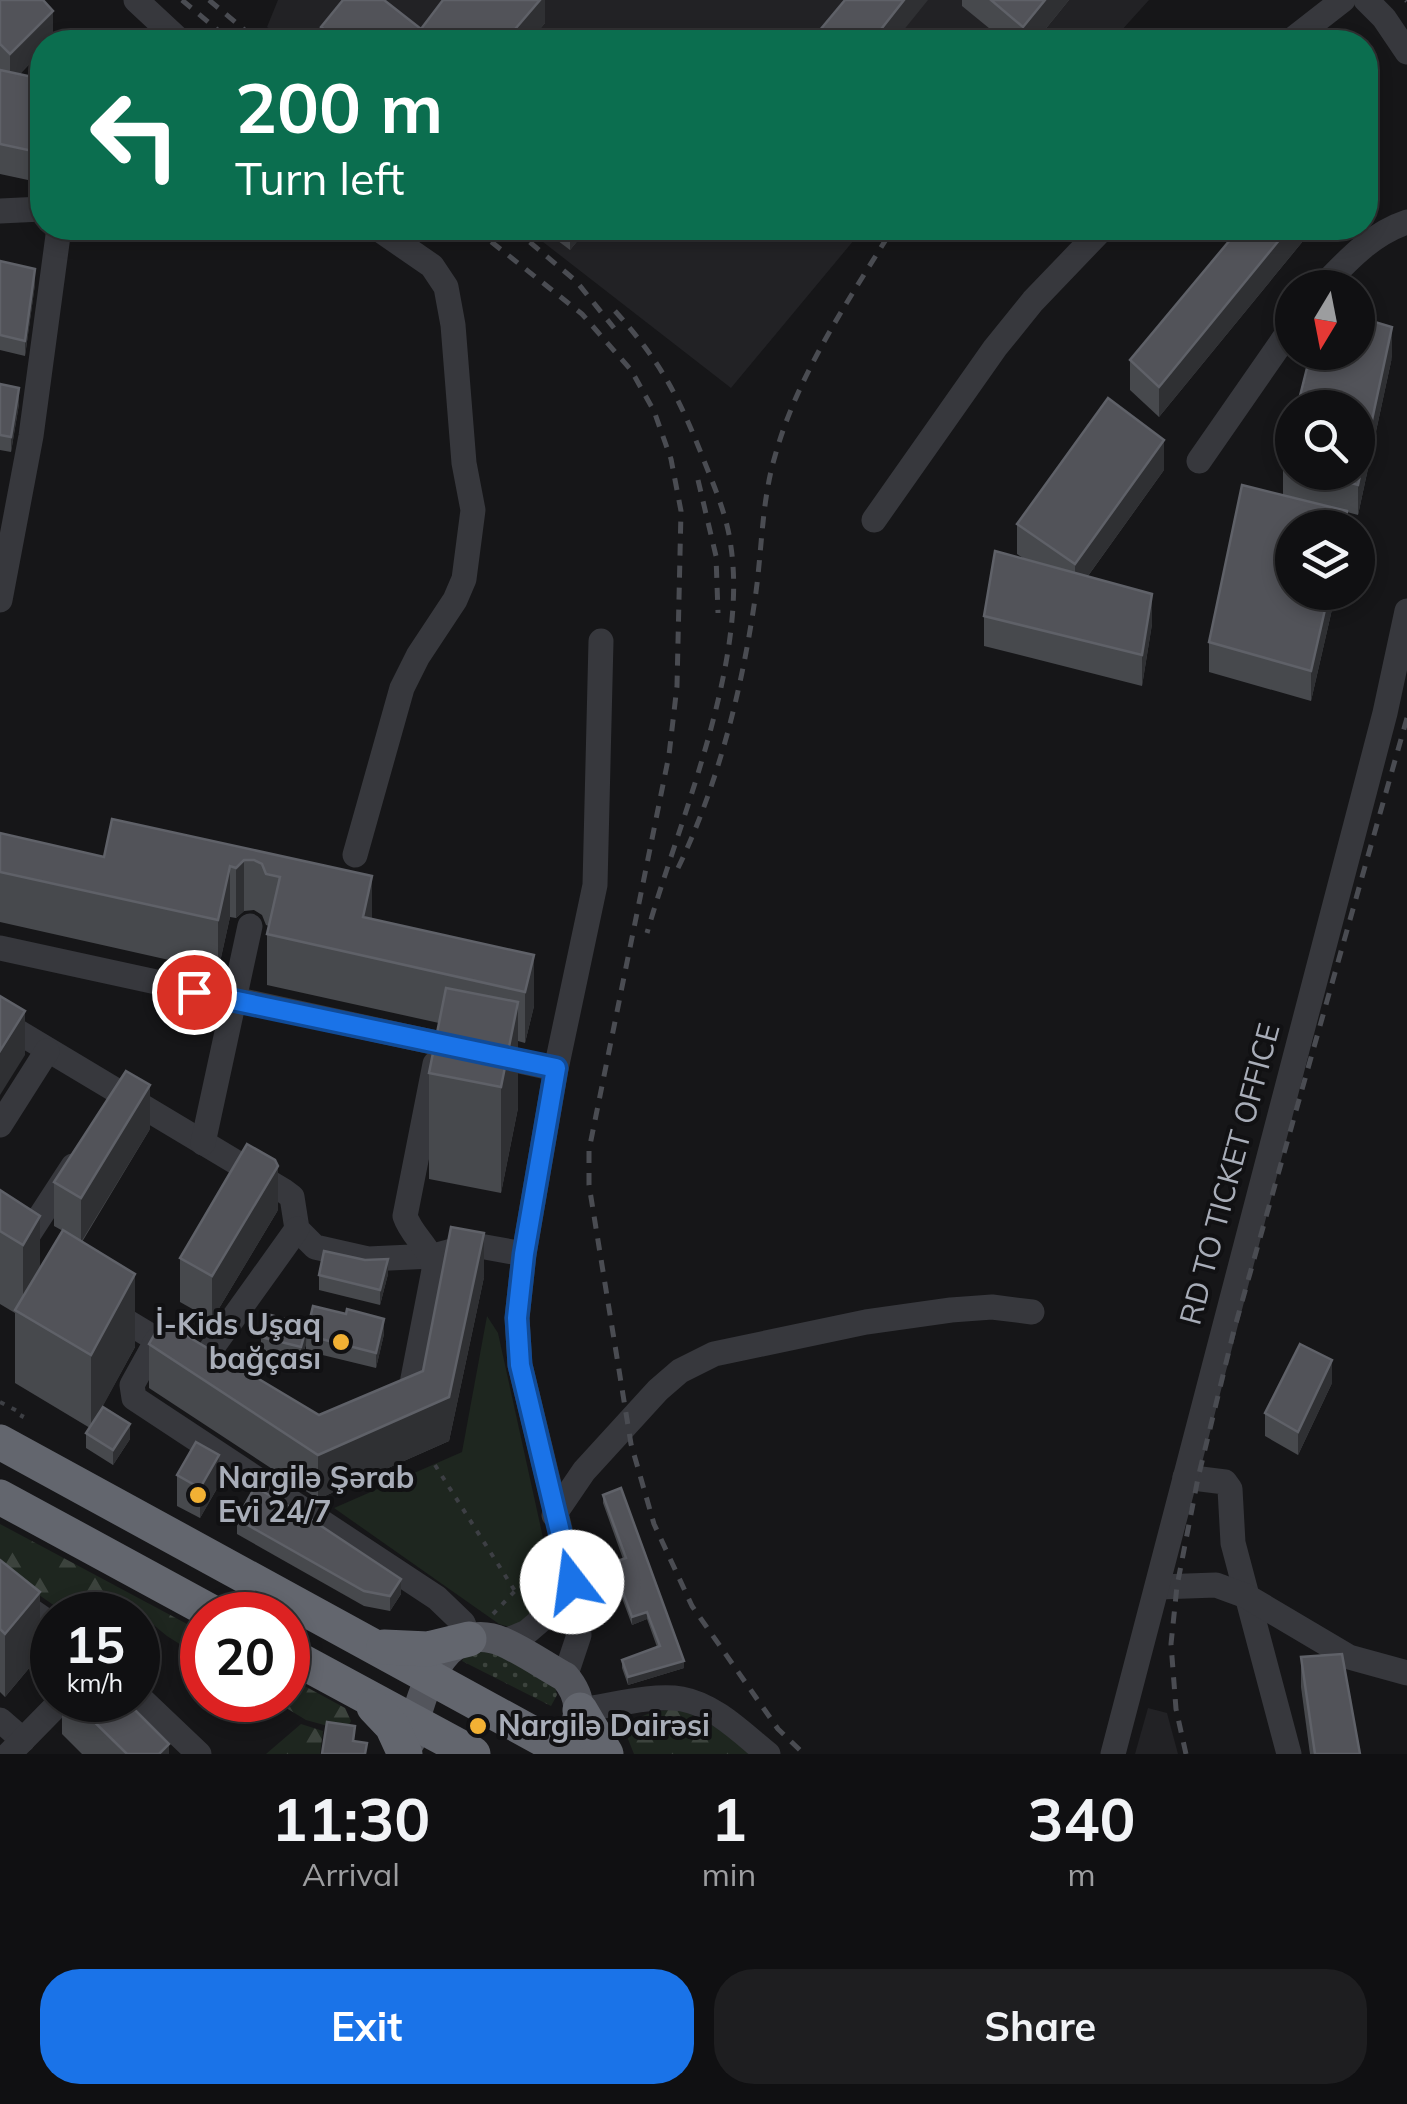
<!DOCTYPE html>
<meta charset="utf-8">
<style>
body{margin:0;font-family:Mulish,sans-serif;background:#1e1e20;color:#f1f3f6;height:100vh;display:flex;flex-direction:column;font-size:38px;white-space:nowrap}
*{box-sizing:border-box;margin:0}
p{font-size:32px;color:#9c9d9f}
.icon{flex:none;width:55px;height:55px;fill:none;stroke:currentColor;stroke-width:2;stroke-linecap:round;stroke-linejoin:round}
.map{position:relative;height:1754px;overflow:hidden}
.sheet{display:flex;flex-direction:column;background:#101012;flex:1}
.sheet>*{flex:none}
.banner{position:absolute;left:30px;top:30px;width:1348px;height:210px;border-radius:40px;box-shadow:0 5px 15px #0003,0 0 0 2px #303032;background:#0b6e4f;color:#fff;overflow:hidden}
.needle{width:65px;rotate:190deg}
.tools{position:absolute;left:1275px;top:270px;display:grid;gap:20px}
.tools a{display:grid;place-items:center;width:100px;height:100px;border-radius:50%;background:#101012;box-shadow:0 5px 15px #0003,0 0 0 2px #303032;font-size:50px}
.speed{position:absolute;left:30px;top:1592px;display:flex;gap:20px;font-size:50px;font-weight:700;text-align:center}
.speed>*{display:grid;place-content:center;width:130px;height:130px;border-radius:50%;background:#101012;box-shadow:0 5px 15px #0003,0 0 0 2px #303032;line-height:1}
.speed small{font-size:25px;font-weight:400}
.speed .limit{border:15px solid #d22;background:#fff;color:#111}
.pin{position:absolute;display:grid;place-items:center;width:85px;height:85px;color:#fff;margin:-42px;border:5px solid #fff;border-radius:50%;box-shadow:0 2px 10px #0007}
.me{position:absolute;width:110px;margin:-55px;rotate:345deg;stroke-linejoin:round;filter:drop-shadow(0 0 8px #0008)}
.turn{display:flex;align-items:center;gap:35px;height:210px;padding:0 40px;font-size:45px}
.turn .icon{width:130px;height:130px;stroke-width:2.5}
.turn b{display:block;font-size:70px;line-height:85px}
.eta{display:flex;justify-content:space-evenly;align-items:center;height:170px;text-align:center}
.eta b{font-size:60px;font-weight:700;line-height:70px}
.button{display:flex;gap:20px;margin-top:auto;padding:20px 40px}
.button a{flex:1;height:115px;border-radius:40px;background:#1a73e8;color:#fff;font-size:40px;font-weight:700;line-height:115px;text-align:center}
.button a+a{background:#1e1e20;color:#f1f3f6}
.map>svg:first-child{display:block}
</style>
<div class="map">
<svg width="1407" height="1754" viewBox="0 0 1407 1754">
<defs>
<pattern id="grass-dots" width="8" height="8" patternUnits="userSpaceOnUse" patternTransform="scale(2.5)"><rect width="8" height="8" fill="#1e261f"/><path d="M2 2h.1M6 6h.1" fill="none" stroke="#3c433d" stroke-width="1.8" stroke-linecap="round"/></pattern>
<pattern id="forest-firs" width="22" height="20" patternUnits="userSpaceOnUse" patternTransform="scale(2.5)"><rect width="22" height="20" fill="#1e261f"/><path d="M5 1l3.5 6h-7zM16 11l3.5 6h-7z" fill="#3c433d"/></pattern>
</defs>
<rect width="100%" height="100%" fill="#161618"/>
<g fill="#222225">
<path d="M278,0H1149L1111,42H287L267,27Z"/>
<path d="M525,228H864L731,388Z"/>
<path d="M1148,1708L1167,1713L1178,1754H1135Z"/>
</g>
<path fill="url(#grass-dots)" d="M471,1646H483L555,1687L557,1695L551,1706L462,1661Z"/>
<g fill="url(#forest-firs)">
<path d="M0,1524L202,1632V1658L167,1636L133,1608L126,1615H68L0,1568Z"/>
<path d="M288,1677L345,1708L351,1721L346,1731L306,1720L273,1700H288Z"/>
<path d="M680,1709L725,1732L751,1754H634L626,1734C637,1711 657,1711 680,1709Z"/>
<path d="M301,1724L323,1731L320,1754H266Z"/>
</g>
<path fill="#1e261f" d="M487,1316L498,1333L553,1583L552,1600L513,1628L499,1624L334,1508L462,1452Z"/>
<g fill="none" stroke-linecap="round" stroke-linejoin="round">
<g stroke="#3d3f44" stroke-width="4" stroke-dasharray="5 8" stroke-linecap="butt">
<path d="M0,1402L23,1414L21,1418"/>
<path d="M435,1465L515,1591"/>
<path d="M493,1614L515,1591L548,1586"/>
</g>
<g stroke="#37383d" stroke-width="25">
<path d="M136,0L181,42"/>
<path d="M1366,0L1384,18L1407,52"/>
<path d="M1289,42L1343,0"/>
<path d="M0,211L42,209"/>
<path d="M1321,288C1347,261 1371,234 1407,222"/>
<path d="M1199,461L1292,327"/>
<path d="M874,520L995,348L1033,301L1103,228"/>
<path d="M0,600L31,436L59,228"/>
<path d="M355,855L402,688L418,656L455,600L464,579L473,510L464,463L453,325L446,287L432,266L377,228"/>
<path d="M0,948L556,1069L524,1254"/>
<path d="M0,1021L284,1191L292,1197L297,1229L315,1247L368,1259L433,1256L474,1245L524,1254L517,1318L520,1365L575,1591L579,1635L565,1677"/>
<path d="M556,1069L595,885L601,641"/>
<path d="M0,1125L47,1051"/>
<path d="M203,1143L250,926"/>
<path d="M21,1246L73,1166"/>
<path d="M106,1309L179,1353"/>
<path d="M157,1340L132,1385L134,1398L437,1598L463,1623L469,1639"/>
<path d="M199,1366L297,1229"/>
<path d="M403,1407L410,1394L434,1270C432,1248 412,1237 405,1216L435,1064"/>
<path d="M1185,1477L1225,1482L1230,1489L1233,1543L1289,1754"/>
<path d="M554,1515L584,1471L658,1390L680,1371L714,1354L866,1322L951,1310L992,1307L1032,1312"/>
<path d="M1159,1587L1216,1585L1246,1596L1349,1657L1407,1673"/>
<path d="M0,1589L52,1625"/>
<path d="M503,1642L527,1632L575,1591"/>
<path d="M138,1696L199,1754"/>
<path d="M580,1710C611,1706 651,1694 682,1699C715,1705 743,1734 768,1754"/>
<path d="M0,1720L23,1740"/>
<path d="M9,1754L62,1700"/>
<path d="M1113,1754L1385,713L1407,611"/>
</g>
<path stroke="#53555c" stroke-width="30" d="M410,1742C419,1699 441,1616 503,1642C524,1651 545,1666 565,1677C589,1705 577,1727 559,1754"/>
<g stroke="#63666e" stroke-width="35">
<path d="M0,1442L570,1754"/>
<path d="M0,1497L217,1615"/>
<path d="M384,1647L428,1649L469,1639"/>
<path d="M288,1654L473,1754"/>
<path d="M374,1707L392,1726L405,1754"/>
<path d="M580,1710L606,1754"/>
</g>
<g stroke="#4a4c52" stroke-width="5" stroke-dasharray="12 10" stroke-linecap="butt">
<path d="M182,0L232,42"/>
<path d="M209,0L259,42"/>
<path d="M1406,0L1407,1"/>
<path d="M474,228L582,314L631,370L654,411L671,459L681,511L677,686L669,755L589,1150V1185L631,1444L654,1524L692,1606L778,1729L804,1754"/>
<path d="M513,228L576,281L614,328"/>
<path d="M615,311C659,360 677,393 701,453C713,484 727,514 731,547C748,663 679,821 647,933"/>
<path d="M698,480L716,556L718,613"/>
<path d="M678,868C719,783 743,685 756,592C762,547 762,500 775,456C798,373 849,300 893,228"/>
<path d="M1186,1754L1176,1709L1171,1644L1177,1586L1198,1478L1234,1330L1407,718"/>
</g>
</g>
<g fill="#47494d">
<path d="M0,0L53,41L42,42V51L20,74L42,79V183L0,174Z"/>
<path d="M545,0V23L529,42H321V27L421,29Z"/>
<path d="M962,0H1069L1035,42H1006L962,6Z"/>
<path d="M541,228H588L570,250Z"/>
<path d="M1312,228V230L1159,417L1130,390V360Z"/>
<path d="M0,261L35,284L25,356L0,350Z"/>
<path d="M1392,357L1358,515L1347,512V528L1336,592L1311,701L1209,672V642L1283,495V465L1292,427V472H1358Z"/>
<path d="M0,384L19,404L11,452L0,450Z"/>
<path d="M1164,470L1088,576L1152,624L1142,686L984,646V616L1023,558L1017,554V524Z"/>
<path d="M112,819L372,876V919L534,955V1006L525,1043L518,1041V1108L501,1193L429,1179V1073L439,1023L267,985V934L269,926L266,925L262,915L254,910L244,911L236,918L230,917L218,971L0,922V833L104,857Z"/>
<path d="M150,1129L82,1242L135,1347L97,1416L130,1439L113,1465L86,1448V1433L90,1428L15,1383V1313L0,1304V1190L40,1269L63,1231L54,1226V1182Z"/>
<path d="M278,1210L212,1320L180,1302V1258Z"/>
<path d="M388,1274L380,1305L319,1290V1275Z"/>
<path d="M484,1277L449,1441L318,1499L149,1388V1344L319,1415L423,1371Z"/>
<path d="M307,1332L384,1334L376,1368L306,1351V1344L301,1362L261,1352V1337Z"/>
<path d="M1332,1383L1298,1455L1265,1436V1413Z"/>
<path d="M177,1475L219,1485L200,1518L177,1506Z"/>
<path d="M603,1495L684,1668L628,1685L622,1668V1660L657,1647L647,1619L632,1625L612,1571V1563L623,1559L603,1503Z"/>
<path d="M237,1519L401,1594L390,1611L364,1606L237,1534Z"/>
<path d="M0,1560L40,1655L5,1697L0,1692Z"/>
<path d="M1301,1657L1360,1754H1310L1301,1687Z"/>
<path d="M62,1700H125L169,1754H82L62,1734Z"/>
</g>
<g fill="#2f3033">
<path d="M540,0H545V23L529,42H504Z"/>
<path d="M904,0H928L894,42H871Z"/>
<path d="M1045,0H1069L1035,42H1023V27Z"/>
<path d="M53,11V41L51,42H42V51L10,84V54Z"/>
<path d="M570,228H588L570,250Z"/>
<path d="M1289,228H1312V230L1159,417V387Z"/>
<path d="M35,269V284L25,356V341Z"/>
<path d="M1392,327V357L1358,515V485Z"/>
<path d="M19,388V404L11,452V437Z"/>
<path d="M1164,440V470L1075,594V564Z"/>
<path d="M1329,592H1336L1311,701V671Z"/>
<path d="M1152,594V624L1142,686V655Z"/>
<path d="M244,860V911L236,918V868Z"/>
<path d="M230,866V917L218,971V920Z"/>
<path d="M372,876V927L363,917Z"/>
<path d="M534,955V1006L525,1043V992Z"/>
<path d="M518,1002V1108L501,1193V1087Z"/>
<path d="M25,1011V1055L0,1095V1051Z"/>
<path d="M150,1085V1129L81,1242V1198Z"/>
<path d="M278,1166V1210L212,1320V1276Z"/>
<path d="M40,1216V1289L23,1315V1245Z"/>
<path d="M484,1233V1277L449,1441L318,1499V1455L449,1397Z"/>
<path d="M388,1259V1274L380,1305V1290Z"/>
<path d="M135,1274V1347L91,1428V1355Z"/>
<path d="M384,1319V1334L376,1368V1353Z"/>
<path d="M307,1325L306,1344L301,1362V1347Z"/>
<path d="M1332,1360V1383L1298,1455V1432Z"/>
<path d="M130,1424V1439L113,1465V1450Z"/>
<path d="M219,1455V1485L200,1518V1488Z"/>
<path d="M401,1579V1594L390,1611V1596Z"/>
<path d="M40,1592V1655L5,1697V1634Z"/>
<path d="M647,1612V1619L632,1625V1617Z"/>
<path d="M684,1661V1668L628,1685V1677Z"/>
<path d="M169,1744V1754H159Z"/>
</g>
<g fill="#525359" stroke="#5f6168" stroke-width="2.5">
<path d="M0,0H43L53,11L10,54L0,44Z"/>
<path d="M343,0H384L421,29L443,0H540L504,42H341L321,27Z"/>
<path d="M845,0H904L871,42H810Z"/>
<path d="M991,0H1045L1023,27Z"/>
<path d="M0,70L42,79V153L0,144Z"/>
<path d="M1240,228H1289L1159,387L1130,360Z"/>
<path d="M0,261L35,269L25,341L0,335Z"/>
<path d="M1358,317L1392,327L1358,485L1312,472H1358V408H1297L1311,352H1358Z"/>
<path d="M0,384L19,388L11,437L0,435Z"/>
<path d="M1108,398L1164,440L1075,564L1017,524Z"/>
<path d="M1292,427V467L1283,465Z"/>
<path d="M1242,485L1347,511L1344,528H1292V592H1329L1311,671L1209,642Z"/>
<path d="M995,551L1152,594L1142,655L984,616Z"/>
<path d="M112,819L372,876L363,917L534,955L525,992L267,934L280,877L266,874L262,864L254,860H244L236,868L230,866L218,920L0,872V833L104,857Z"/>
<path d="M446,988L518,1002L501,1087L429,1073Z"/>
<path d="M0,996L25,1011L0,1051Z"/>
<path d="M126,1071L150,1085L81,1198L54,1182Z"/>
<path d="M247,1144L275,1160L278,1166L212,1276L180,1258Z"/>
<path d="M0,1190L40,1216L23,1245L0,1231Z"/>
<path d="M451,1227L484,1233L449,1397L318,1455L149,1344L162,1321L319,1415L423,1371Z"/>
<path d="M63,1230L135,1274L91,1355L15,1310Z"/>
<path d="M324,1251L365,1260L388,1259L380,1290L319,1275Z"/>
<path d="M313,1306L346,1314L347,1309L384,1319L376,1353L306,1335Z"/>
<path d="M267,1314L307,1325L301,1347L261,1337Z"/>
<path d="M1300,1344L1332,1360L1298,1432L1265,1413Z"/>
<path d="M103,1407L130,1424L113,1450L86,1433Z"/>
<path d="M196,1442L219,1455L200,1488L177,1475Z"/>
<path d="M255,1487L306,1516L401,1579L390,1596L364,1591L237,1519Z"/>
<path d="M621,1488L684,1661L628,1677L622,1660L660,1646L647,1612L632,1617L612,1563L626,1558L603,1495Z"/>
<path d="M0,1560L40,1592L5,1634L0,1629Z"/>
<path d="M1342,1654L1360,1754H1315L1301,1657Z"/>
<path d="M72,1700H125L169,1744L159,1754H127Z"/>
<path d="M327,1722L355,1726L353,1741L367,1743L365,1754H322Z"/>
</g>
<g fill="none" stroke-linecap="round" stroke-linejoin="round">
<g stroke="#114b97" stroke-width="25">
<path id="route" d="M194,992L556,1068L524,1254L517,1318L520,1365L572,1582"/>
</g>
<use href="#route" stroke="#1a73e8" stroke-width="18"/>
</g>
<g fill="#f2b134" stroke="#111113" stroke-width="4">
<circle cx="341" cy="1342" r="10"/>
<circle cx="198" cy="1495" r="10"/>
<circle cx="478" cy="1726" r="10"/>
</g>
<g text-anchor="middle" stroke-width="8" stroke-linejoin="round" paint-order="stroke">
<g font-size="30" fill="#a8adb8" stroke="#111113">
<text transform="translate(1230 1174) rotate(-75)" y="10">RD TO TICKET OFFICE</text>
</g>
<g font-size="30" font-weight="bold" fill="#a8adb8" stroke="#111113" text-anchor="start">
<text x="321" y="1335" text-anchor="end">İ-Kids Uşaq<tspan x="321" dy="34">bağçası</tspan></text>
<text x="218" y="1488">Nargilə Şərab<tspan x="218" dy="34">Evi 24/7</tspan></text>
<text x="498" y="1736">Nargilə Dairəsi</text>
</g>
</g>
</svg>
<div class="tools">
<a><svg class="needle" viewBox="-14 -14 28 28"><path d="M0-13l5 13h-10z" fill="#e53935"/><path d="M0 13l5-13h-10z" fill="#9c9d9f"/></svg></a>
<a><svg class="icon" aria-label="search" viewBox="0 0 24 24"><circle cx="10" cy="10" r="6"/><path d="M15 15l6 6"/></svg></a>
<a><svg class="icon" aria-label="layers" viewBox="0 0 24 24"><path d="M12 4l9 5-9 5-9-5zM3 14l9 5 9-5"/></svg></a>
</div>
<div class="speed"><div>15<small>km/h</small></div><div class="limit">20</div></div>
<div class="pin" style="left:194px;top:992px;background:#d93025"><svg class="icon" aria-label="arrive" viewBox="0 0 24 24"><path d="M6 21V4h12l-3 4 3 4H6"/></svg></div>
<svg class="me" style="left:572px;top:1582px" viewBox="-20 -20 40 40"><circle r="19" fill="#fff"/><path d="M0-13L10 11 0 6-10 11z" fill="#1a73e8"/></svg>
<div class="banner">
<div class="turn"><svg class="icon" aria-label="left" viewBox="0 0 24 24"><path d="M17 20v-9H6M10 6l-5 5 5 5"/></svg><div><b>200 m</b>Turn left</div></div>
</div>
</div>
<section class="sheet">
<div class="eta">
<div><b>11:30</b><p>Arrival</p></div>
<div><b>1</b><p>min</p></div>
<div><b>340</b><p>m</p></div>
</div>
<div class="button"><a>Exit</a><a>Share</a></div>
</section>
